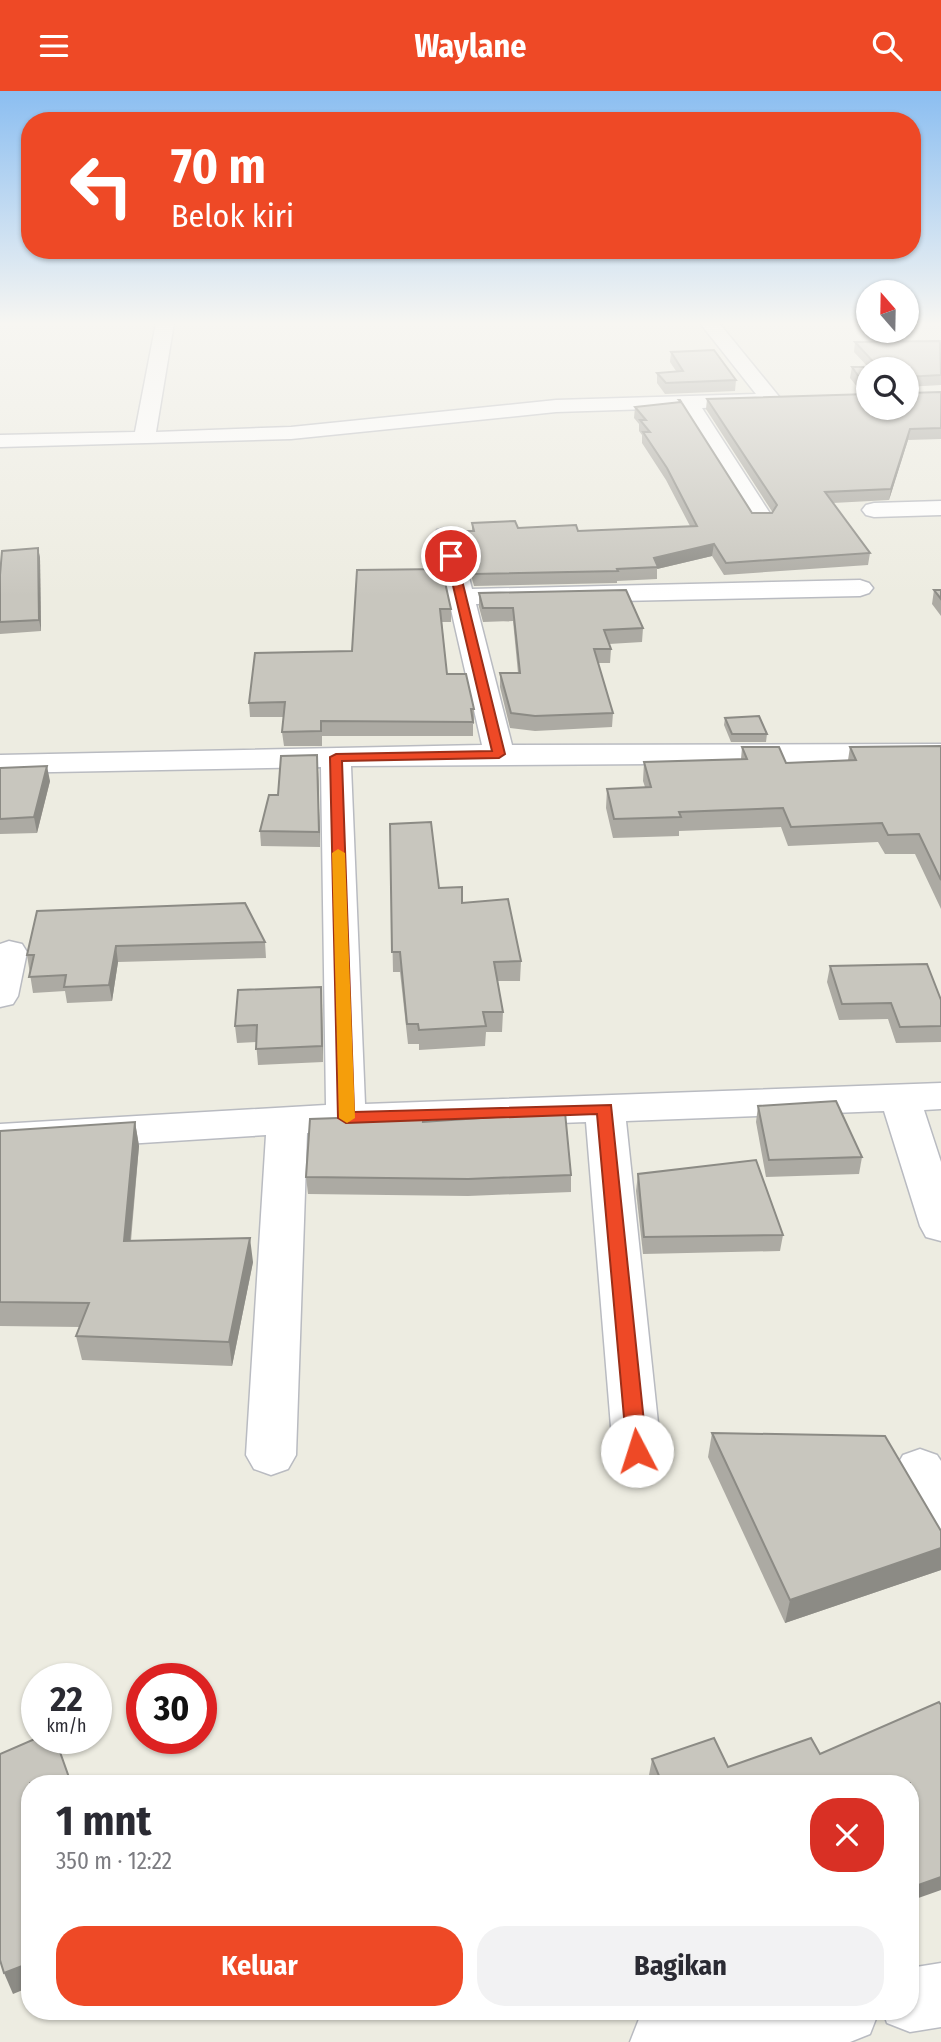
<!DOCTYPE html>
<html lang="id">
<meta charset="utf-8">
<style>
body{margin:0;font-family:"Fira Sans Condensed",sans-serif;background:#f2f2f3;color:#2b2b33;height:100vh;display:flex;flex-direction:column;font-size:26px;white-space:nowrap}
*{box-sizing:border-box;margin:0}
p{font-size:23px;color:#7c7c81}
.icon{flex:none;width:38px;height:38px;fill:none;stroke:currentColor;stroke-width:2;stroke-linecap:round;stroke-linejoin:round}
.map{position:relative;flex:1;overflow:hidden}
.panel{position:absolute;left:21px;top:1684px;width:898px;height:245px;display:flex;flex-direction:column;background:#fff;border-radius:28px;box-shadow:0 2px 5px #0004}
.panel>*{flex:none}
.top-card{position:absolute;left:21px;top:21px;width:900px;height:147px;border-radius:28px;box-shadow:0 2px 5px #0004;background:#ee4926;color:#fff;overflow:hidden}
.needle{width:46px;rotate:340deg}
.tools{position:absolute;left:856px;top:189px;display:grid;gap:14px}
.tools a{display:grid;place-items:center;width:63px;height:63px;border-radius:50%;background:#fff;box-shadow:0 2px 5px #0004;font-size:35px}
.speed{position:absolute;left:21px;top:1572px;display:flex;gap:14px;font-size:35px;font-weight:700;text-align:center}
.speed>*{display:grid;place-content:center;width:91px;height:91px;border-radius:50%;background:#fff;box-shadow:0 2px 5px #0004;line-height:1}
.speed small{font-size:18px;font-weight:400}
.speed .limit{border:10px solid #d22;background:#fff;color:#111}
.pin{position:absolute;display:grid;place-items:center;width:60px;height:60px;color:#fff;margin:-30px;border:4px solid #fff;border-radius:50%;box-shadow:0 2px 7px #0007}
.me{position:absolute;width:77px;margin:-38px;rotate:355deg;stroke-linejoin:round;filter:drop-shadow(0 0 5px #0008)}
.turn{display:flex;align-items:center;gap:24px;height:147px;padding:0 35px;font-size:32px}
.turn .icon{width:91px;height:91px;stroke-width:2.5}
.turn b{display:block;font-size:49px;line-height:60px}
.round{display:grid;place-items:center;flex:none;width:74px;height:74px;border-radius:28px;background:#f2f2f3}
.summary{display:flex;align-items:center;justify-content:space-between;height:119px;padding:0 35px}
h1{font-size:42px;font-weight:700;line-height:52px}
.cta{display:flex;gap:14px;margin-top:auto;padding:14px 35px}
.cta a{flex:1;height:80px;border-radius:28px;background:#ee4926;color:#fff;font-size:28px;font-weight:700;line-height:80px;text-align:center}
.cta a+a{background:#f2f2f3;color:#2b2b33}
header{display:flex;justify-content:space-between;align-items:center;height:91px;padding:0 35px;background:#ee4926;color:#fff;font-size:32px;font-weight:700}
.map>svg:first-child{display:block}
</style>
<header><svg class="icon" aria-label="menu" viewBox="0 0 24 24"><path d="M4 6h16M4 12h16M4 18h16"/></svg>Waylane<svg class="icon" aria-label="search" viewBox="0 0 24 24"><circle cx="10" cy="10" r="6"/><path d="M15 15l6 6"/></svg></header>
<div class="map">
<svg width="941" height="1951" viewBox="0 0 941 1951">
<rect width="100%" height="100%" fill="#edece1"/>
<g fill="none" stroke-linecap="round" stroke-linejoin="round">
<g stroke="#b9bbc1" stroke-width="3">
<g id="minor">
<path d="M156,232H174L156,341L291,336L556,309L756,303L700,232H719L781,308L778,312L771,314L702,317L773,427L769,432H753L681,317L556,321L291,348L0,356V344L135,341Z"/>
<path d="M941,410V424L874,426L866,424L862,419L866,414L874,412Z"/>
<path d="M446,437L455,439L458,444L472,498L860,489L869,492L873,497L869,502L860,505L476,513L512,654L941,653V671L351,675L365,1013L941,992V1018L924,1019L941,1071V1150L926,1146L920,1135L884,1020L626,1030L661,1360L654,1374L637,1380L620,1374L613,1360L586,1031L307,1042L296,1364L288,1378L271,1384L254,1378L246,1364L266,1044L0,1061V1033L326,1014L321,676L0,682V664L482,654L434,444L437,439Z"/>
<path d="M9,850L22,853L27,861L18,905L13,913L0,916V853Z"/>
<path d="M920,1358L937,1364L941,1370V1440L923,1434L895,1378L903,1364Z"/>
<path d="M941,1872V1936L910,1941L887,1932L883,1920H910V1877Z"/>
<path d="M659,1920H879L870,1943L850,1951H630L639,1928Z"/>
</g>
</g>
<use href="#minor" fill="#fff" fill-rule="evenodd"/>
</g>
<g fill="#acaaa3">
<path d="M855,251H941V294L906,296V278H868V297H858L850,287L852,276H868L854,261Z"/>
<path d="M671,261L736,289L735,300L665,303L657,292V282L676,280L670,271Z"/>
<path d="M941,301V348L908,349L889,409L833,412L870,462L868,474L724,484L712,465L657,478V488L617,490V492L474,495L466,465L467,440H472V432L518,437L578,440L690,435L666,389L642,352V344L639,340V333L634,327L635,316L679,312V309L752,422H773L706,318L707,308Z"/>
<path d="M38,457L40,467L41,540L0,543V484Z"/>
<path d="M357,479L451,518V531H442L447,583L474,618V633H473V645H322V655H284L282,641L284,626H250L249,612L352,560Z"/>
<path d="M934,499H941V525L932,513Z"/>
<path d="M479,502L643,537L642,551L609,553L611,558L610,572H598L613,622L612,636L535,640L510,637L500,596V582H518L513,530L483,531L479,516Z"/>
<path d="M725,627L767,643L766,651H731L724,634Z"/>
<path d="M941,655V818L915,763H885L878,751L788,755L781,736L679,740V745L613,747L606,717L607,698L645,696L643,690L644,671L741,668L742,656L786,672L848,669L850,656Z"/>
<path d="M0,677L50,690L37,742L0,743Z"/>
<path d="M318,679L320,756L261,755L260,740Z"/>
<path d="M390,733L439,797L521,870L520,890H497L503,921L502,941H486L485,955L419,959V953H408L400,881H393Z"/>
<path d="M37,820L265,851L266,867L118,871L112,910L67,912L65,900L33,902L27,864Z"/>
<path d="M830,875L941,909V951L896,952L888,928L839,929L827,891Z"/>
<path d="M321,896L323,971L258,974L256,951L237,952L235,935Z"/>
<path d="M758,1015L862,1066L859,1083L766,1086L756,1031Z"/>
<path d="M135,1031L139,1055L131,1150L253,1171L232,1275L82,1269L76,1245L80,1236L0,1235V1040Z"/>
<path d="M424,1031L571,1084V1101L468,1105L308,1103L306,1086Z"/>
<path d="M638,1083L783,1144L780,1160L643,1163L636,1100Z"/>
<path d="M712,1342L941,1440V1479L785,1532L708,1366Z"/>
<path d="M820,1663L910,1692H653L649,1684L652,1668L728,1676Z"/>
</g>
<g fill="#8c8b85">
<path d="M910,338L908,349L889,409L891,398Z"/>
<path d="M714,453L712,465L657,478L658,476L654,467Z"/>
<path d="M38,457L40,467L41,540L39,529Z"/>
<path d="M317,664L318,679L320,756L319,741Z"/>
<path d="M47,675L50,690L37,742L34,726Z"/>
<path d="M116,855L118,871L112,910L109,894Z"/>
<path d="M321,896L322,912L323,971L322,955Z"/>
<path d="M135,1031L139,1055L128,1173L124,1150Z"/>
<path d="M250,1147L253,1171L232,1275L229,1251Z"/>
<path d="M941,1457V1479L785,1532L790,1509Z"/>
<path d="M941,1786V1799L910,1810V1797Z"/>
<path d="M30,1872V1896L13,1903L4,1882Z"/>
</g>
<g fill="#c8c6be" stroke="#8c8b85" stroke-width="2">
<path d="M940,250L941,284L906,286V278H868V287L859,286L852,276H878L855,251Z"/>
<path d="M714,259L736,289L666,292L657,282L683,280L671,261Z"/>
<path d="M906,301L908,302L941,301V337L910,338L891,398L825,401L870,462L726,472L714,453L654,467L658,476L617,478L618,480L474,483L466,453H471L467,440H474L472,432L515,430L518,437L576,434L578,440L697,435L667,377L643,341H650L640,329H646L635,316L681,311L679,309H680L752,422H772L777,414L707,308L868,303V317H906Z"/>
<path d="M38,457L39,529L0,531V484L2,460Z"/>
<path d="M442,478L451,518H440L447,583H466L474,618H471L473,631L321,630V640L282,641L285,611L249,612L255,562L352,560L357,479Z"/>
<path d="M626,499L643,537L604,539L611,558H594L613,622L535,625L511,622L500,582H520L513,517H483L479,502Z"/>
<path d="M934,499H941V508Z"/>
<path d="M759,625L767,643H732L725,627Z"/>
<path d="M941,655V789L919,743L888,744L882,732L791,736L783,717L679,721L681,726L614,728L607,698L651,696L644,671L747,668L742,656H779L786,672L856,669L850,656Z"/>
<path d="M317,664L319,741L260,740L269,704H278L281,665Z"/>
<path d="M47,675L34,726L0,728V677Z"/>
<path d="M431,731L439,797L462,796V812L508,808L521,870L494,871L503,921H483L486,935L419,939L418,933H407L400,861H392L390,733Z"/>
<path d="M245,812L265,851L116,855L109,894L64,896L66,884L29,886L34,864H27L37,820Z"/>
<path d="M927,873L941,909V935L900,936L891,912L842,913L830,875Z"/>
<path d="M321,896L322,955L256,958L257,934L235,935L238,899Z"/>
<path d="M836,1010L862,1066L769,1069L758,1015Z"/>
<path d="M565,1021L571,1084L468,1088L306,1086L310,1028L424,1024L423,1031Z"/>
<path d="M135,1031L124,1150L250,1147L229,1251L76,1245L89,1212L0,1211V1040Z"/>
<path d="M756,1069L783,1144L644,1146L638,1083Z"/>
<path d="M712,1342L885,1345L941,1440V1457L790,1509Z"/>
<path d="M939,1611L941,1614V1786L910,1797V1692H662L652,1668L714,1647L728,1676L811,1647L820,1663Z"/>
<path d="M37,1647H55L71,1692H30V1872L4,1882L0,1869V1663Z"/>
</g>
<linearGradient id="sky" x2="0" y2="1"><stop stop-color="#8bbef1"/><stop offset="0.46" stop-color="#f7f6f2"/><stop offset="1" stop-color="#f7f6f2" stop-opacity="0"/></linearGradient>
<rect width="941" height="505" fill="url(#sky)"/>
<path fill="#ee4926" stroke="#9b2f19" stroke-width="2" d="M451,462L456,465L505,663L499,667L342,670L354,1021L611,1014L647,1360L644,1366L637,1368L630,1366L627,1360L597,1023L346,1032L338,1027L330,666L336,663L492,660L446,465Z"/>
<path fill="#f59e0b" d="M338,758L345,762L355,1027L347,1032L339,1027L332,762Z"/>
</svg>
<div class="tools">
<a><svg class="needle" viewBox="-14 -14 28 28"><path d="M0-13l5 13h-10z" fill="#e53935"/><path d="M0 13l5-13h-10z" fill="#7c7c81"/></svg></a>
<a><svg class="icon" aria-label="search" viewBox="0 0 24 24"><circle cx="10" cy="10" r="6"/><path d="M15 15l6 6"/></svg></a>
</div>
<div class="speed"><div>22<small>km/h</small></div><div class="limit">30</div></div>
<div class="pin" style="left:451px;top:465px;background:#d93025"><svg class="icon" aria-label="arrive" viewBox="0 0 24 24"><path d="M6 21V4h12l-3 4 3 4H6"/></svg></div>
<svg class="me" style="left:637px;top:1360px" viewBox="-20 -20 40 40"><circle r="19" fill="#fff"/><path d="M0-13L10 11 0 6-10 11z" fill="#ee4926"/></svg>
<div class="top-card">
<div class="turn"><svg class="icon" aria-label="left" viewBox="0 0 24 24"><path d="M17 20v-9H6M10 6l-5 5 5 5"/></svg><div><b>70 m</b>Belok kiri</div></div>
</div>
<section class="panel">
<div class="summary"><div><h1>1 mnt</h1><p>350 m · 12:22</p></div><a class="round" style="background:#d93025;color:#fff"><svg class="icon" aria-label="close" viewBox="0 0 24 24"><path d="M6 6l12 12M18 6L6 18"/></svg></a></div>
<div class="cta"><a>Keluar</a><a>Bagikan</a></div>
</section>
</div>
